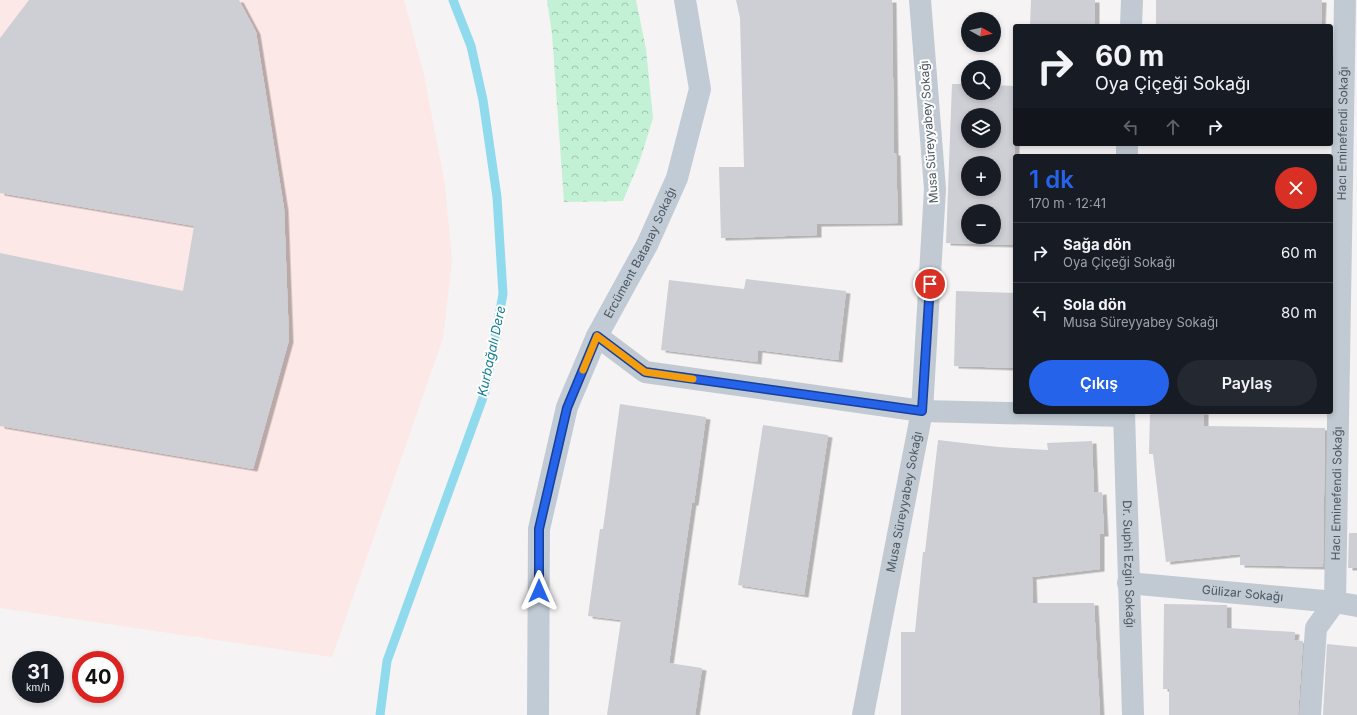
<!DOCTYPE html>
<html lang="tr">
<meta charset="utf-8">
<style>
body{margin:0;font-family:Inter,sans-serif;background:#242831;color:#f1f3f6;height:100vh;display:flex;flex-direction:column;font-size:15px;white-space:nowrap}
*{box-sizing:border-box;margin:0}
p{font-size:13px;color:#9ea1a6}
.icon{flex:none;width:22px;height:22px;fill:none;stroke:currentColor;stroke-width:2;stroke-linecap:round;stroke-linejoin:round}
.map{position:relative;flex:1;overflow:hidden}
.panel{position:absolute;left:1013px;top:154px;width:320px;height:260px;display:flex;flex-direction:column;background:#171b24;border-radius:4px;box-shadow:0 2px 6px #0003}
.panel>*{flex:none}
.banner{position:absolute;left:1013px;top:24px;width:320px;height:122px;border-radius:4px;box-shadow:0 2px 6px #0003;background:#171b24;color:#f1f3f6;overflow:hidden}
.needle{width:26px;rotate:98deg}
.controls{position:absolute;left:961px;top:12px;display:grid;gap:8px}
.controls a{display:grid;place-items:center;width:40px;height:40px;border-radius:50%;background:#171b24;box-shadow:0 2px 6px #0003;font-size:20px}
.speed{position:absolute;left:12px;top:651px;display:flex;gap:8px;font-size:20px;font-weight:700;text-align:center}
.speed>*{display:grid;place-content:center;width:52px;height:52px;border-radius:50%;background:#171b24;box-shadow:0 2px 6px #0003;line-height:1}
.speed small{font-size:10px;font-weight:400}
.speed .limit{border:6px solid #d22;background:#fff;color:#111}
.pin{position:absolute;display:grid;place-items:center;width:34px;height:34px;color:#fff;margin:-17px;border:2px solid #fff;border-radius:50%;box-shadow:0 1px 4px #0007}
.me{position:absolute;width:44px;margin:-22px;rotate:0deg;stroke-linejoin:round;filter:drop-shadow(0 0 3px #0008)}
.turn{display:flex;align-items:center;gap:14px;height:84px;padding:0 16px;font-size:18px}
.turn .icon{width:52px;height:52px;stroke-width:2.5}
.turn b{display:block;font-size:28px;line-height:34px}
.lanes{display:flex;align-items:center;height:38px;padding:0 16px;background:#0003;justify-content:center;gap:20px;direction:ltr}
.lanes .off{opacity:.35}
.round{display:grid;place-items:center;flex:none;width:42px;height:42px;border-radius:21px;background:#242831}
.headline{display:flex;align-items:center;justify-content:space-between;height:68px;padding:0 16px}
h1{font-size:24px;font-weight:600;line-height:30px;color:#2563eb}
.primary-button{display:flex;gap:8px;margin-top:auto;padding:8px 16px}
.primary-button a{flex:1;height:46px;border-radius:24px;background:#2563eb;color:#fff;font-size:16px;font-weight:600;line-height:46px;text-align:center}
.primary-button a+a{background:#242831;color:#f1f3f6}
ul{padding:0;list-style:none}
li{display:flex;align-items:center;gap:12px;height:60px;padding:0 16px;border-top:1px solid #363941}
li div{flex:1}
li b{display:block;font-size:15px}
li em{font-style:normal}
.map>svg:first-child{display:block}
</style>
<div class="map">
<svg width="1357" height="715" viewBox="0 0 1357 715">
<defs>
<pattern id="forest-crowns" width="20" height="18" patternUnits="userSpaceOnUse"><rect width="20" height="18" fill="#c3f1d5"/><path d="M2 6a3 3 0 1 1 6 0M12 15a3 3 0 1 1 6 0" fill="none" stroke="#a0c6b0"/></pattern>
<filter id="shadow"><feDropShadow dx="4.5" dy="2.5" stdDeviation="0" flood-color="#0004"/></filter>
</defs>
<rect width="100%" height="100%" fill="#f5f3f3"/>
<path fill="#fce8e6" d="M0,0H404L424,75L445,185L452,261L443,338L332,657L0,608Z"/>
<path fill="url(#forest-crowns)" d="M547,0H636L646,49L653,118L640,160L623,201L564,202L552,34Z"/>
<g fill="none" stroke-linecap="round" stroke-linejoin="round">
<path stroke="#90daee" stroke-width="9" d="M380,715L387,661L485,392L503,294L497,197L483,100L471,46L453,0"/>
</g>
<g fill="#cdcfd5" fill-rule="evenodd" filter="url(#shadow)">
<path d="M29,0H239L256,32L284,208L289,340L253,469L0,426V253L183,291L194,226L0,193V38Z"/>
<path d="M736,0H892L894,153H896L898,223L817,224V235L721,238L719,167H744L740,18Z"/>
<path d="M1031,0H1095V26H1030Z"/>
<path d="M1156,0H1322L1321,26H1156Z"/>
<path d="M952,84H968V93H994V85L1015,86V245L946,243ZM968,115H994V141H968ZM968,163H994V189H968ZM968,211H994V237H968Z"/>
<path d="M746,279L846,291L838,360L758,350L757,362L661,350L669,280L744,289Z"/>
<path d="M956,291L1015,293V368L954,366Z"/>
<path d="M620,404L706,417L694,503H692L669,663L702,668L695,715H607L621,620L588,616L600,529H603Z"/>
<path d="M1150,412H1204V426L1325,428L1323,567L1240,565V554L1166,562L1153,454H1149Z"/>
<path d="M763,425L828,435L804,595L738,585Z"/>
<path d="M938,440L998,447L1048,450L1047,443L1092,441L1094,493L1102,492L1104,534H1100V569L1032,577L1033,603H1094L1100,715H901V632H915L923,552H925Z"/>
<path d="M1349,533H1357V568H1348Z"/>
<path d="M1164,604L1227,605V628L1295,632L1294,640L1303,641L1298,715H1169V689H1163Z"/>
<path d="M1327,644L1357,647V715H1323Z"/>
</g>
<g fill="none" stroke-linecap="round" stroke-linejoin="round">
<g stroke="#c1cad2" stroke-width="22">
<path d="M1131,26L1132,0"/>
<path d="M1127,156V144"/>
<path d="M597,336L645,372L922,411L1124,416"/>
<path id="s1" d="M1124,412L1133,715"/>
<path id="s2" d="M1128,583L1335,602L1357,606"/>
<path id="s3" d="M863,715L922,411L935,189L920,0"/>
<path id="s4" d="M1310,715L1316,628L1335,602L1345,0"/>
</g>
<path stroke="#c1cbd6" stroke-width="22" id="s5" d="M538,715L539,529L567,407L597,336L647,245L677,178L700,89L685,0"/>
</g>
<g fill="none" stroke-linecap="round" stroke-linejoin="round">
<g stroke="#184099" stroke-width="10">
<path id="route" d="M539,591V529L567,408L597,336L645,372L922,411L930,284"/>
</g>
<use href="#route" stroke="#2563eb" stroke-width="7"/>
<path stroke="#f59e0b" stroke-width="7" d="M583,370L597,336L645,372L693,379"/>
</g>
<g text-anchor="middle" stroke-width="4" stroke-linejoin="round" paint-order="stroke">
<g font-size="12" fill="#4a5661" stroke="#fff">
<text transform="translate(929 132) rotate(-94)" y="4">Musa Süreyyabey Sokağı</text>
<text dy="4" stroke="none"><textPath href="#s4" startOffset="588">Hacı Eminefendi Sokağı</textPath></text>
<text dy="4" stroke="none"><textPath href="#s5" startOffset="482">Ercüment Batanay Sokağı</textPath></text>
<text dy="4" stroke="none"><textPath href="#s4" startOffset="228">Hacı Eminefendi Sokağı</textPath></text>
<text dy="4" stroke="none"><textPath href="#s3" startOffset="217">Musa Süreyyabey Sokağı</textPath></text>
<text dy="4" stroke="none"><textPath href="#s1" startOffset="152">Dr. Suphi Ezgin Sokağı</textPath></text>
<text dy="4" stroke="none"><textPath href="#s2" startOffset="115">Gülizar Sokağı</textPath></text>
</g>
<g font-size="13" font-style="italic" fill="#0c7c9b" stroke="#fff">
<text transform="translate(491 351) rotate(-78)" y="5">Kurbağalı Dere</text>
</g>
</g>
</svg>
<div class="controls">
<a><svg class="needle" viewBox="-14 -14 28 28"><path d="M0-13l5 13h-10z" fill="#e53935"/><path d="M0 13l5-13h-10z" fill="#9ea1a6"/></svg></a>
<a><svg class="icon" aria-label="search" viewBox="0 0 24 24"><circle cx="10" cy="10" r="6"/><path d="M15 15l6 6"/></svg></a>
<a><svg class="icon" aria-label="layers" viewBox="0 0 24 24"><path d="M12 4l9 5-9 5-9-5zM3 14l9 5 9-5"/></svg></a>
<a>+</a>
<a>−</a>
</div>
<div class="speed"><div>31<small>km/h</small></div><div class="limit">40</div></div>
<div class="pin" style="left:930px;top:284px;background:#d93025"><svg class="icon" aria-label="arrive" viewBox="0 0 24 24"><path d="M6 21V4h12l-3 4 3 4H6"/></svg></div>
<svg class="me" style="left:539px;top:591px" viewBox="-20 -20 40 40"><path d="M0-17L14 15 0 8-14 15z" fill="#2563eb" stroke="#fff" stroke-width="4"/></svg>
<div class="banner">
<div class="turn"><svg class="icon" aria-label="right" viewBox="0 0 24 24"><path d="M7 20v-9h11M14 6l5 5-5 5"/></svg><div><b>60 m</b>Oya Çiçeği Sokağı</div></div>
<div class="lanes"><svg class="icon off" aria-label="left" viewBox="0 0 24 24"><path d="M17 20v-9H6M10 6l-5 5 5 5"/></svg><svg class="icon off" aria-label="ahead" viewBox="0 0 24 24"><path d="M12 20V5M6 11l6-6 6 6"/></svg><svg class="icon" aria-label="right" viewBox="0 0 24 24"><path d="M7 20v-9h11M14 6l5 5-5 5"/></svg></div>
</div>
<section class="panel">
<div class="headline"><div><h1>1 dk</h1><p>170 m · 12:41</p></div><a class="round" style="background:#d93025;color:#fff"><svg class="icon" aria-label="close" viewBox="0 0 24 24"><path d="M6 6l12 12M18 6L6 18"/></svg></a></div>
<ul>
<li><svg class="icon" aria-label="right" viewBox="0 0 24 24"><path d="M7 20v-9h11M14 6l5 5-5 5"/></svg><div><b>Sağa dön</b><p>Oya Çiçeği Sokağı</p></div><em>60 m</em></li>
<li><svg class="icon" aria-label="left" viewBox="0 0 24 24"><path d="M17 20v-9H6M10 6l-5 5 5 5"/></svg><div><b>Sola dön</b><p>Musa Süreyyabey Sokağı</p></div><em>80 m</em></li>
</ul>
<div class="primary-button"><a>Çıkış</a><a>Paylaş</a></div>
</section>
</div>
